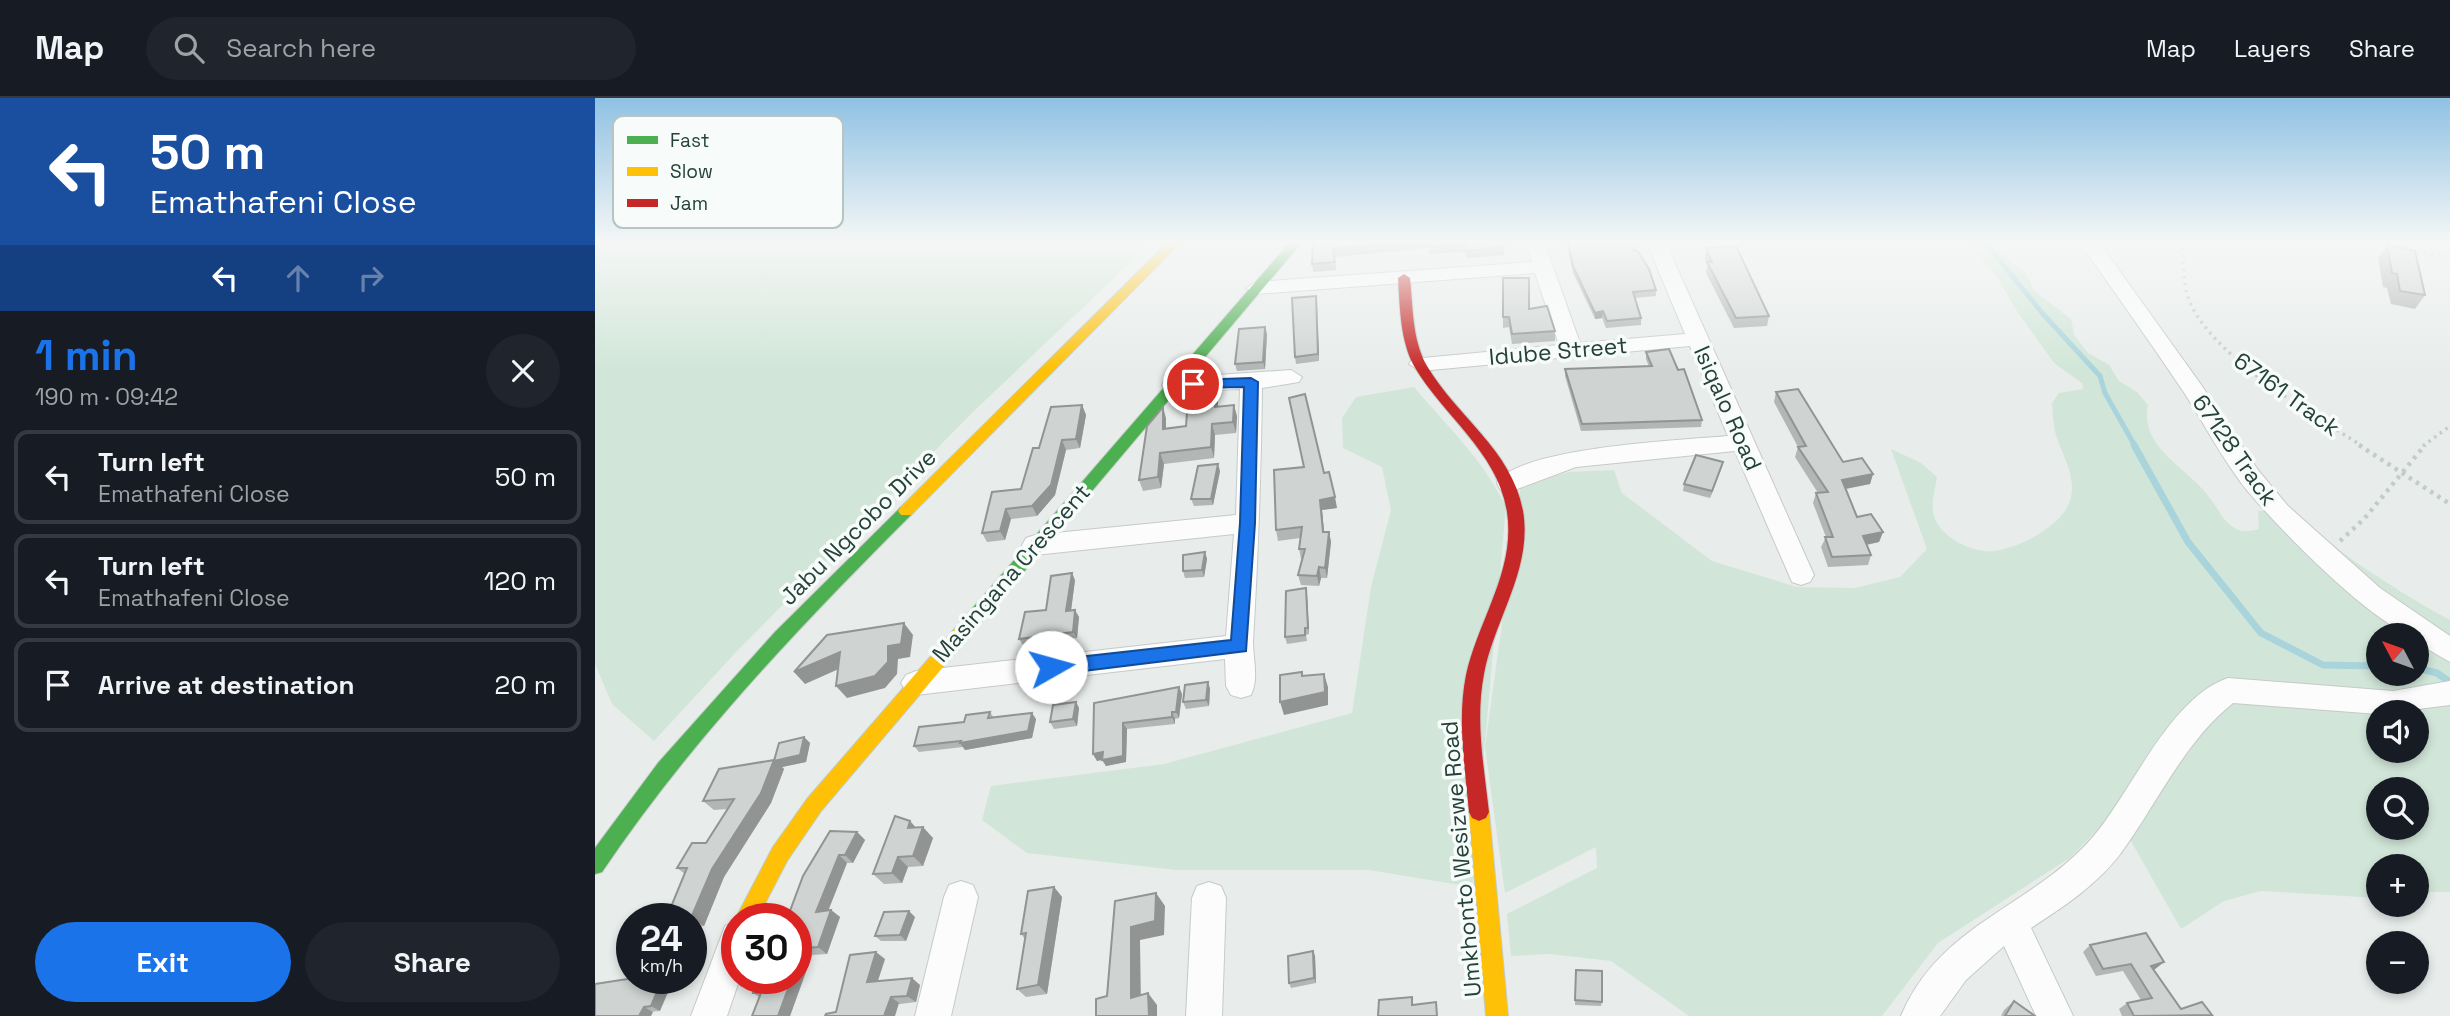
<!DOCTYPE html>
<meta charset="utf-8">
<style>
body{margin:0;font-family:"Space Grotesk",sans-serif;background:#20242c;color:#f1f3f6;height:100vh;display:flex;flex-direction:column;font-size:26px;white-space:nowrap}
*{box-sizing:border-box;margin:0}
p{font-size:23px;color:#9ea1a6}
.icon{flex:none;width:38px;height:38px;fill:none;stroke:currentColor;stroke-width:2;stroke-linecap:round;stroke-linejoin:round}
.map{position:relative;flex:1;overflow:hidden}
.drawer{display:flex;flex-direction:column;background:#171b24;width:595px}
.drawer>*{flex:none}
.hud{background:#1a4fa0;color:#fff;overflow:hidden}
.needle{width:46px;rotate:311deg}
.tools{position:absolute;left:1771px;top:525px;display:grid;gap:14px}
.tools a{display:grid;place-items:center;width:63px;height:63px;border-radius:50%;background:#171b24;box-shadow:0 4px 10px #0003;font-size:35px}
.speed{position:absolute;left:21px;top:805px;display:flex;gap:14px;font-size:35px;font-weight:700;text-align:center}
.speed>*{display:grid;place-content:center;width:91px;height:91px;border-radius:50%;background:#171b24;box-shadow:0 4px 10px #0003;line-height:1}
.speed small{font-size:18px;font-weight:400}
.speed .limit{border:10px solid #d22;background:#fff;color:#111}
.pin{position:absolute;display:grid;place-items:center;width:60px;height:60px;color:#fff;margin:-30px;border:4px solid #fff;border-radius:50%;box-shadow:0 2px 7px #0007}
.me{position:absolute;width:77px;margin:-38px;rotate:83deg;stroke-linejoin:round;filter:drop-shadow(0 0 5px #0008)}
.turn{display:flex;align-items:center;gap:24px;height:147px;padding:0 35px;font-size:32px}
.turn .icon{width:91px;height:91px;stroke-width:2.5}
.turn b{display:block;font-size:49px;line-height:60px}
.lanes{display:flex;align-items:center;height:66px;padding:0 35px;background:#0003;justify-content:center;gap:35px;direction:ltr}
.lanes .off{opacity:.35}
.round{display:grid;place-items:center;flex:none;width:74px;height:74px;border-radius:37px;background:#20242c}
.overview{display:flex;align-items:center;justify-content:space-between;height:119px;padding:0 35px}
h1{font-size:42px;font-weight:700;line-height:52px;color:#1a73e8}
.button{display:flex;gap:14px;margin-top:auto;padding:14px 35px}
.button a{flex:1;height:80px;border-radius:42px;background:#1a73e8;color:#fff;font-size:28px;font-weight:700;line-height:80px;text-align:center}
.button a+a{background:#20242c;color:#f1f3f6}
ul{padding:0;list-style:none}
li{display:flex;align-items:center;gap:21px;height:94px;margin:0 14px 10px;padding:0 21px;border:4px solid #363941;border-radius:14px}
li div{flex:1}
li b{display:block;font-size:26px}
li em{font-style:normal}
header{display:flex;align-items:center;gap:42px;box-sizing:border-box;height:98px;padding:0 35px;background:#171b24;border-bottom:2px solid #363941}
header strong{font-size:33px}
nav{display:flex;gap:38px;margin-inline-start:auto;font-size:24px}
.search{width:490px;height:63px;background:#20242c;display:flex;align-items:center;gap:18px;box-sizing:border-box;padding:0 24px;border-radius:38px;color:#9ea1a6;font-size:26px}
main{display:flex;flex:1;min-height:0}
.map>svg:first-child{display:block}
</style>
<header>
<strong>Map</strong>
<div class="search"><svg class="icon" aria-label="search" viewBox="0 0 24 24"><circle cx="10" cy="10" r="6"/><path d="M15 15l6 6"/></svg>Search here</div>
<nav><a>Map</a><a>Layers</a><a>Share</a></nav>
</header>
<main>
<section class="drawer">
<div class="hud">
<div class="turn"><svg class="icon" aria-label="left" viewBox="0 0 24 24"><path d="M17 20v-9H6M10 6l-5 5 5 5"/></svg><div><b>50 m</b>Emathafeni Close</div></div>
<div class="lanes"><svg class="icon" aria-label="left" viewBox="0 0 24 24"><path d="M17 20v-9H6M10 6l-5 5 5 5"/></svg><svg class="icon off" aria-label="ahead" viewBox="0 0 24 24"><path d="M12 20V5M6 11l6-6 6 6"/></svg><svg class="icon off" aria-label="right" viewBox="0 0 24 24"><path d="M7 20v-9h11M14 6l5 5-5 5"/></svg></div>
</div>
<div class="overview"><div><h1>1 min</h1><p>190 m · 09:42</p></div><a class="round"><svg class="icon" aria-label="close" viewBox="0 0 24 24"><path d="M6 6l12 12M18 6L6 18"/></svg></a></div>
<ul>
<li><svg class="icon" aria-label="left" viewBox="0 0 24 24"><path d="M17 20v-9H6M10 6l-5 5 5 5"/></svg><div><b>Turn left</b><p>Emathafeni Close</p></div><em>50 m</em></li>
<li><svg class="icon" aria-label="left" viewBox="0 0 24 24"><path d="M17 20v-9H6M10 6l-5 5 5 5"/></svg><div><b>Turn left</b><p>Emathafeni Close</p></div><em>120 m</em></li>
<li><svg class="icon" aria-label="arrive" viewBox="0 0 24 24"><path d="M6 21V4h12l-3 4 3 4H6"/></svg><div><b>Arrive at destination</b></div><em>20 m</em></li>
</ul>
<div class="button"><a>Exit</a><a>Share</a></div>
</section>
<div class="map">
<svg width="1855" height="918" viewBox="0 0 1855 918">
<rect width="100%" height="100%" fill="#e8edeb"/>
<g fill="#d1e6d8" fill-rule="evenodd">
<path d="M0,143H558L379,313L142,553L59,643L17,606L0,566Z"/>
<path d="M1361,143H1388L1410,158L1431,175L1439,193L1476,221L1479,237L1493,255L1514,267L1524,283L1542,294L1553,307C1544,350 1592,369 1614,399C1623,409 1626,421 1638,429C1646,435 1655,433 1664,431L1663,413C1706,412 1730,443 1762,465C1792,485 1823,505 1855,522V794H1822V768H1783V800L1666,793L1629,803L1586,831L1537,745L1515,719L1476,759L1343,845L1287,918H1094L1016,863L954,856L916,858L912,816L1002,770L1001,749L910,795L890,649L926,387L974,374L1019,372L1027,395L1117,463L1202,489L1260,490L1305,479L1332,451L1296,351L1326,365L1342,379C1340,392 1335,408 1340,421C1348,440 1377,455 1398,453C1423,451 1467,428 1475,403C1482,379 1468,359 1461,337C1458,327 1458,315 1457,305L1464,295L1488,291L1487,285L1459,265L1422,213L1402,179L1383,158ZM1783,537H1822V576H1783ZM1783,614H1822V653H1783ZM1783,691H1822V730H1783Z"/>
<path d="M819,289C855,332 885,357 911,409L877,789L774,772H581L432,755L387,722L396,688L569,666L757,615L776,489L796,412L787,369L748,350L747,320L761,299Z"/>
</g>
<g fill="none" stroke-linecap="round" stroke-linejoin="round">
<path stroke="#a9d4db" stroke-width="5" d="M1389,143L1448,216L1505,278L1510,295L1540,348"/>
<g stroke="#a9d4db" stroke-width="7">
<path d="M1539,347L1593,444L1666,535L1728,567L1783,568"/>
<path d="M1822,570L1842,575L1855,584"/>
</g>
<g stroke="#c5cac8" stroke-width="2">
<g id="street">
<path d="M930,143H949L985,245L1090,236L1051,143H1070L1219,477L1215,484L1206,487L1197,484L1140,353L981,369L914,394L905,391L902,385C923,349 1090,342 1133,338L1095,248L825,273L814,266L817,261L964,247L940,175L661,196L651,190L661,184L937,164Z"/>
<path d="M1484,143H1503L1607,288L1663,372L1693,408L1785,490L1855,538V564L1822,545V537C1786,537 1671,418 1647,386C1626,358 1609,326 1590,296C1556,245 1519,194 1484,143Z"/>
<path d="M696,272L707,279L704,284L667,290C666,375 663,459 658,544C658,561 664,581 656,597L646,600L636,597L631,588L630,561L321,597L311,593L306,585L311,577L321,573L631,538L639,436L440,457L431,454L427,447L431,440L440,437L641,417L645,291L578,294L570,292L567,287L570,282L578,280Z"/>
<path d="M1633,580L1798,593L1855,583V607L1783,616L1638,605C1587,646 1562,707 1523,759C1499,789 1468,809 1436,830L1478,918H1441L1409,848L1371,882L1345,918H1306C1344,826 1437,809 1497,740C1537,694 1574,600 1633,580Z"/>
<path d="M366,783L378,787L383,799L356,918H320L349,799L354,787Z"/>
<path d="M614,784L626,788L631,800L627,918H591L597,800L602,788Z"/>
<path d="M142,823V880H145L132,918H96L130,828Z"/>
</g>
</g>
<g stroke="#c3cbc8" stroke-width="2">
<g id="fast">
<path d="M696,143H708L388,522H376L374,517L376,512Z"/>
<path d="M311,408L316,409L319,413L316,417C204,529 96,642 7,774L0,776V750L63,665L180,534L306,409Z"/>
</g>
</g>
<g stroke="#c3cbc8" stroke-width="2">
<g id="slow">
<path d="M574,143H587L316,417H306L303,413L306,409Z"/>
<path d="M382,511L388,512L390,517L388,522L226,713L192,763L162,821H142V824L141,821L144,814L178,749L212,701L376,512Z"/>
<path d="M884,705L891,708L894,714L913,918H891L874,714L877,708Z"/>
</g>
</g>
<g stroke="#c3cbc8" stroke-width="2">
<path id="jam" d="M809,176L815,180C818,209 817,242 832,268C862,319 917,352 928,413C938,471 899,522 889,576C880,622 889,669 894,714L891,720L884,723L877,720L874,714C870,669 862,622 871,577C883,522 921,472 912,414C903,354 848,318 819,268C805,242 805,209 803,180Z"/>
</g>
<g stroke="#c3ccca" stroke-width="3.5" stroke-dasharray="2.5 4.5" stroke-linecap="butt">
<path d="M1587,143C1588,159 1588,176 1591,192C1604,252 1718,316 1767,348"/>
<path d="M1815,152L1855,159"/>
<path d="M1828,348L1855,328"/>
</g>
<g stroke="#c3ccca" stroke-width="4.5" stroke-dasharray="3.5 5" stroke-linecap="butt">
<path d="M1764,347L1855,406"/>
<path d="M1745,443L1769,421L1830,347"/>
</g>
<use href="#street" fill="#fcfcfc" fill-rule="evenodd"/>
<use href="#fast" fill="#4caf50" fill-rule="evenodd"/>
<use href="#slow" fill="#ffc107" fill-rule="evenodd"/>
<use href="#jam" fill="#c62828" fill-rule="evenodd"/>
</g>
<g fill="#b2b6b5">
<path d="M718,143H907L909,149V157L871,160L870,154L834,156V150L740,159L741,172L718,174L717,166Z"/>
<path d="M973,143L1039,153L1061,192V198L1040,200L1046,220V227L1011,230L1007,220L1000,221L978,175L972,150Z"/>
<path d="M1792,147L1830,197L1820,211L1796,206L1792,190L1788,189L1783,160Z"/>
<path d="M1111,150L1174,218L1172,228L1139,230L1111,175L1112,167L1110,161Z"/>
<path d="M908,180L934,211L960,233V243L917,246L914,229L908,230Z"/>
<path d="M721,198L724,263L701,266L700,259Z"/>
<path d="M670,229L672,236L670,271L642,273L640,266Z"/>
<path d="M1051,254L1083,272L1107,322L1106,329L986,333L970,278V271L1054,269L1051,261Z"/>
<path d="M1181,294L1248,364L1278,376L1275,386L1251,391L1262,419L1288,434L1284,444L1272,447L1276,457L1273,467L1233,469L1226,449L1231,439L1218,405L1221,395H1223L1200,359L1203,349L1179,304Z"/>
<path d="M623,300V309L642,318L641,335L620,337L619,360L569,366L566,390L548,393L544,382L571,320V330L591,328L603,311Z"/>
<path d="M487,307L491,317L485,350L471,352L460,397L442,418L416,421L410,442L392,444L387,435L426,391L444,350Z"/>
<path d="M1126,371L1115,400L1088,393L1089,386Z"/>
<path d="M625,373L618,407L599,408L596,401Z"/>
<path d="M729,375L742,410L727,412L729,434H734L736,444L732,480H726L724,488L706,487L703,477L707,461H706L704,451L705,440L683,443L681,432Z"/>
<path d="M610,454L612,461L609,479L590,480L588,473Z"/>
<path d="M480,482L476,513L484,519L482,540L428,547L424,541Z"/>
<path d="M712,497L714,536L711,537L712,543L692,546L690,539Z"/>
<path d="M613,584L615,591L614,608L591,611L588,604Z"/>
<path d="M584,589L587,596L584,620L580,621V626L532,631L531,664L511,668L508,661L502,663L498,656L499,605Z"/>
<path d="M481,604L484,610L482,628L459,631L455,624Z"/>
<path d="M395,614L399,620L441,621L437,640L370,652L368,649L324,654L319,648Z"/>
<path d="M209,639L215,645L211,664L187,669L189,671L176,705L129,779L109,828L96,830V821H71L90,776L82,770L111,745L133,711L119,712L108,703L179,662Z"/>
<path d="M321,730L338,740L328,768L313,769L307,785L289,786L278,776Z"/>
<path d="M235,733L262,734L270,742L258,765H252L233,812H236L245,819L232,856L217,857L195,918H157L164,899L158,895L165,880H201V821H192L208,778Z"/>
<path d="M459,789L467,799L452,896L431,899L422,891L430,841L426,836Z"/>
<path d="M320,819L311,843H286L280,838Z"/>
<path d="M1495,847L1569,864L1559,872L1586,911L1616,918H1527L1524,911L1532,905L1546,902L1528,873L1501,878L1488,854Z"/>
<path d="M718,853L720,858L721,885L696,890L694,885Z"/>
<path d="M290,861L283,883L325,887L321,904L241,914Z"/>
<path d="M981,872L1007,904L1006,908L980,907Z"/>
<path d="M39,880L65,913L0,918Z"/>
<path d="M1419,903L1440,918H1406L1409,912Z"/>
</g>
<g fill="#919493">
<path d="M721,198L722,205L724,263L723,256Z"/>
<path d="M1008,213L1007,220L1000,221V215Z"/>
<path d="M670,229L672,236L670,271L668,264Z"/>
<path d="M620,289L623,300V320L620,309Z"/>
<path d="M487,307L491,317L485,350L481,341Z"/>
<path d="M639,307L642,318L641,335L638,324Z"/>
<path d="M568,309L571,320V342L568,331Z"/>
<path d="M617,326L620,337L619,360L616,349Z"/>
<path d="M467,342L471,352L460,397L442,418L437,408Z"/>
<path d="M565,355L569,366L566,390L563,379Z"/>
<path d="M1128,364L1126,371L1115,400L1117,393Z"/>
<path d="M623,366L625,373L618,407L616,401Z"/>
<path d="M1278,376L1275,386L1244,392L1247,382Z"/>
<path d="M740,399L742,410L727,412L730,444L728,434L725,402Z"/>
<path d="M411,411L416,421L410,442L405,433Z"/>
<path d="M734,434L736,444L732,480L730,470Z"/>
<path d="M1288,434L1284,444L1264,448L1268,438Z"/>
<path d="M610,454L612,461L609,479L607,472Z"/>
<path d="M724,469L726,480L724,488L722,478Z"/>
<path d="M477,475L480,482L475,520L471,513Z"/>
<path d="M711,490L712,497L714,536L713,530Z"/>
<path d="M480,512L484,519L482,540L478,534Z"/>
<path d="M309,525L318,537L315,559L303,561L302,576L290,590L252,600L241,588L293,548Z"/>
<path d="M245,554L255,566L210,586L199,574Z"/>
<path d="M729,576L733,589V607L689,617L685,604Z"/>
<path d="M613,584L615,591L614,608L611,602Z"/>
<path d="M584,589L587,596L584,620L581,614Z"/>
<path d="M481,604L484,610L482,628L478,621Z"/>
<path d="M577,614L580,621V626L577,619Z"/>
<path d="M437,615L441,621L437,640L370,652L365,645Z"/>
<path d="M528,625L532,631L531,664L511,668L507,662Z"/>
<path d="M209,639L215,645L211,664L187,669L189,671L176,705L129,779L109,828L96,820L117,771L179,662Z"/>
<path d="M508,654L511,661L502,663L498,656Z"/>
<path d="M315,723L325,734L313,730Z"/>
<path d="M328,729L338,740L328,768L318,758Z"/>
<path d="M262,734L270,742L258,765L250,757Z"/>
<path d="M244,757L252,765L230,821L221,814Z"/>
<path d="M303,759L313,769L307,785L297,775Z"/>
<path d="M459,789L467,799L452,896L443,887Z"/>
<path d="M561,795L570,808L569,837L545,842L546,911L536,900V829Z"/>
<path d="M236,812L245,819L232,856L223,849Z"/>
<path d="M314,813L320,819L311,843L305,837Z"/>
<path d="M208,850L217,857L195,918H183L197,880H201V868Z"/>
<path d="M718,853L720,858L721,885L719,880Z"/>
<path d="M281,854L290,861L280,891L272,884Z"/>
<path d="M1569,864L1560,871L1548,875L1556,868Z"/>
<path d="M68,880H79L65,913L56,908Z"/>
<path d="M317,880L325,887L321,904L312,898Z"/>
<path d="M553,895L562,907V918H554Z"/>
<path d="M296,899L304,905L300,918H289Z"/>
<path d="M49,909L58,914L56,918H44Z"/>
</g>
<g fill="#cfd4d2" stroke="#919493" stroke-width="2">
<path d="M718,143H830L738,151L740,164L717,166Z"/>
<path d="M833,143H907L909,149L870,153V147L833,148Z"/>
<path d="M973,143H1035L1039,153L1042,152L1054,171L1061,192L1038,194L1046,220L1012,223L1008,213L1000,215L978,168Z"/>
<path d="M1792,147L1820,153L1830,197L1805,193L1802,176L1797,175Z"/>
<path d="M1141,148L1174,218L1141,220L1112,164H1117L1111,150Z"/>
<path d="M908,180H934V211L952,208L960,233L917,236L914,219H908Z"/>
<path d="M721,198L723,256L700,259L697,200Z"/>
<path d="M670,229L668,264L640,266L644,231Z"/>
<path d="M1074,251L1083,272L1089,271L1107,322L987,326L970,271L1057,268L1051,254Z"/>
<path d="M620,289V309L639,307L638,324L617,326L616,349L565,355L563,379L544,382L552,328L568,309V331L591,328L592,315L603,311V291Z"/>
<path d="M1203,291L1248,364L1267,360L1278,376L1247,382L1262,419L1276,416L1288,434L1268,438L1276,457L1237,459L1230,439H1238L1221,395L1233,394L1203,349L1211,348L1181,294Z"/>
<path d="M710,296L729,375L734,374L740,399L725,402L728,434H734L730,470L724,469L722,478L703,477L710,451H704L707,429L681,432L679,372L709,369L694,300Z"/>
<path d="M487,307L481,341L467,342L456,387L437,408L411,411L405,433L387,435L397,394L426,391L438,350H444L456,309Z"/>
<path d="M1101,357L1128,364L1117,393L1089,386Z"/>
<path d="M623,366L616,401H596L603,368Z"/>
<path d="M610,454L607,472L588,473V457Z"/>
<path d="M477,475L471,513L480,512L478,534L424,541L430,514L451,512L456,478Z"/>
<path d="M711,490L713,530H710V537L690,539L691,493Z"/>
<path d="M309,525L306,546L293,548V564L280,578L241,588L245,554L199,574L232,537Z"/>
<path d="M707,574V578L729,576L730,594L685,604V577Z"/>
<path d="M613,584L611,602L588,604L590,587Z"/>
<path d="M584,589L581,614H577V619L528,625V658L507,662L508,654L498,656L499,605Z"/>
<path d="M481,604L478,621L455,624L458,607Z"/>
<path d="M395,614L393,620L437,615L433,633L365,645L366,643L319,648L324,629L369,624L371,617Z"/>
<path d="M209,639L205,657L179,663L184,645Z"/>
<path d="M179,662L166,695L117,771L96,820L71,821L92,770H82L97,745H111L139,701L108,703L124,671Z"/>
<path d="M300,718L315,723L313,730L328,729L318,758L303,759L297,775L278,776Z"/>
<path d="M235,733L262,734L250,757H244L221,814L236,812L223,849L208,850L201,868V821H192L208,778Z"/>
<path d="M459,789L443,887L422,891L431,835L426,836L433,793Z"/>
<path d="M561,795L560,823L536,829V900L553,895L554,918H501V901L512,898L520,803Z"/>
<path d="M314,813L305,837L280,838L289,814Z"/>
<path d="M1551,835L1569,864L1556,868L1586,911L1607,904L1617,917L1539,918L1532,905L1557,900L1536,866L1508,871L1495,847Z"/>
<path d="M718,853L719,880L694,885L693,858Z"/>
<path d="M281,854L272,884L317,880L312,898L296,899L289,918H230L231,916L241,914L255,857Z"/>
<path d="M981,872L1007,873V904L980,902Z"/>
<path d="M39,880H68L56,908L49,909L44,918H0V886Z"/>
<path d="M165,880H197L183,918H157L166,895H158Z"/>
<path d="M817,899V907L841,904L842,918H783L784,902Z"/>
<path d="M1419,903L1440,918H1410Z"/>
</g>
<linearGradient id="sky" x2="0" y2="1"><stop stop-color="#8fc1e3"/><stop offset="0.53" stop-color="#f5f7f6"/><stop offset="1" stop-color="#f5f7f6" stop-opacity="0"/></linearGradient>
<rect width="1855" height="272" fill="url(#sky)"/>
<path fill="#1a73e8" stroke="#114b97" stroke-width="2" d="M656,280L663,284L660,425L651,553L456,577L450,574L447,569L450,564L456,562L636,542L645,425L649,289L598,290L591,286L598,282Z"/>
<g text-anchor="middle" stroke-width="7" stroke-linejoin="round" paint-order="stroke">
<g font-size="23" fill="#24423a" stroke="#f7fbf9">
<text transform="translate(963 253) rotate(-5)" y="8">Idube Street</text>
<text transform="translate(1692 296) rotate(36)" y="8">67161 Track</text>
<text transform="translate(1133 310) rotate(66)" y="8">Isiqalo Road</text>
<text transform="translate(1640 352) rotate(55)" y="8">67128 Track</text>
<text transform="translate(263 429) rotate(-45)" y="8">Jabu Ngcobo Drive</text>
<text transform="translate(416 475) rotate(-49)" y="8">Masingana Crescent</text>
<text transform="translate(866 761) rotate(-95)" y="8">Umkhonto Wesizwe Road</text>
</g>
</g>
<rect x="18" y="18" width="230" height="112" rx="10" fill="#f7fbf9" stroke="#b8c4c0" stroke-width="2"/>
<rect x="32" y="38" width="31" height="8" fill="#4caf50"/>
<rect x="32" y="69" width="31" height="9" fill="#ffc107"/>
<rect x="32" y="101" width="31" height="8" fill="#c62828"/>
<g font-size="19" fill="#24423a">
<text x="75" y="49">Fast</text>
<text x="75" y="80">Slow</text>
<text x="75" y="112">Jam</text>
</g>
</svg>
<div class="tools">
<a><svg class="needle" viewBox="-14 -14 28 28"><path d="M0-13l5 13h-10z" fill="#e53935"/><path d="M0 13l5-13h-10z" fill="#9ea1a6"/></svg></a>
<a><svg class="icon" aria-label="sound" viewBox="0 0 24 24"><path d="M4 9h4l5-4v14l-5-4H4zM17 9q2 3 0 6"/></svg></a>
<a><svg class="icon" aria-label="search" viewBox="0 0 24 24"><circle cx="10" cy="10" r="6"/><path d="M15 15l6 6"/></svg></a>
<a>+</a>
<a>−</a>
</div>
<div class="speed"><div>24<small>km/h</small></div><div class="limit">30</div></div>
<div class="pin" style="left:598px;top:286px;background:#d93025"><svg class="icon" aria-label="arrive" viewBox="0 0 24 24"><path d="M6 21V4h12l-3 4 3 4H6"/></svg></div>
<svg class="me" style="left:456px;top:569px" viewBox="-20 -20 40 40"><circle r="19" fill="#fff"/><path d="M0-13L10 11 0 6-10 11z" fill="#1a73e8"/></svg>
</div>
</main>
